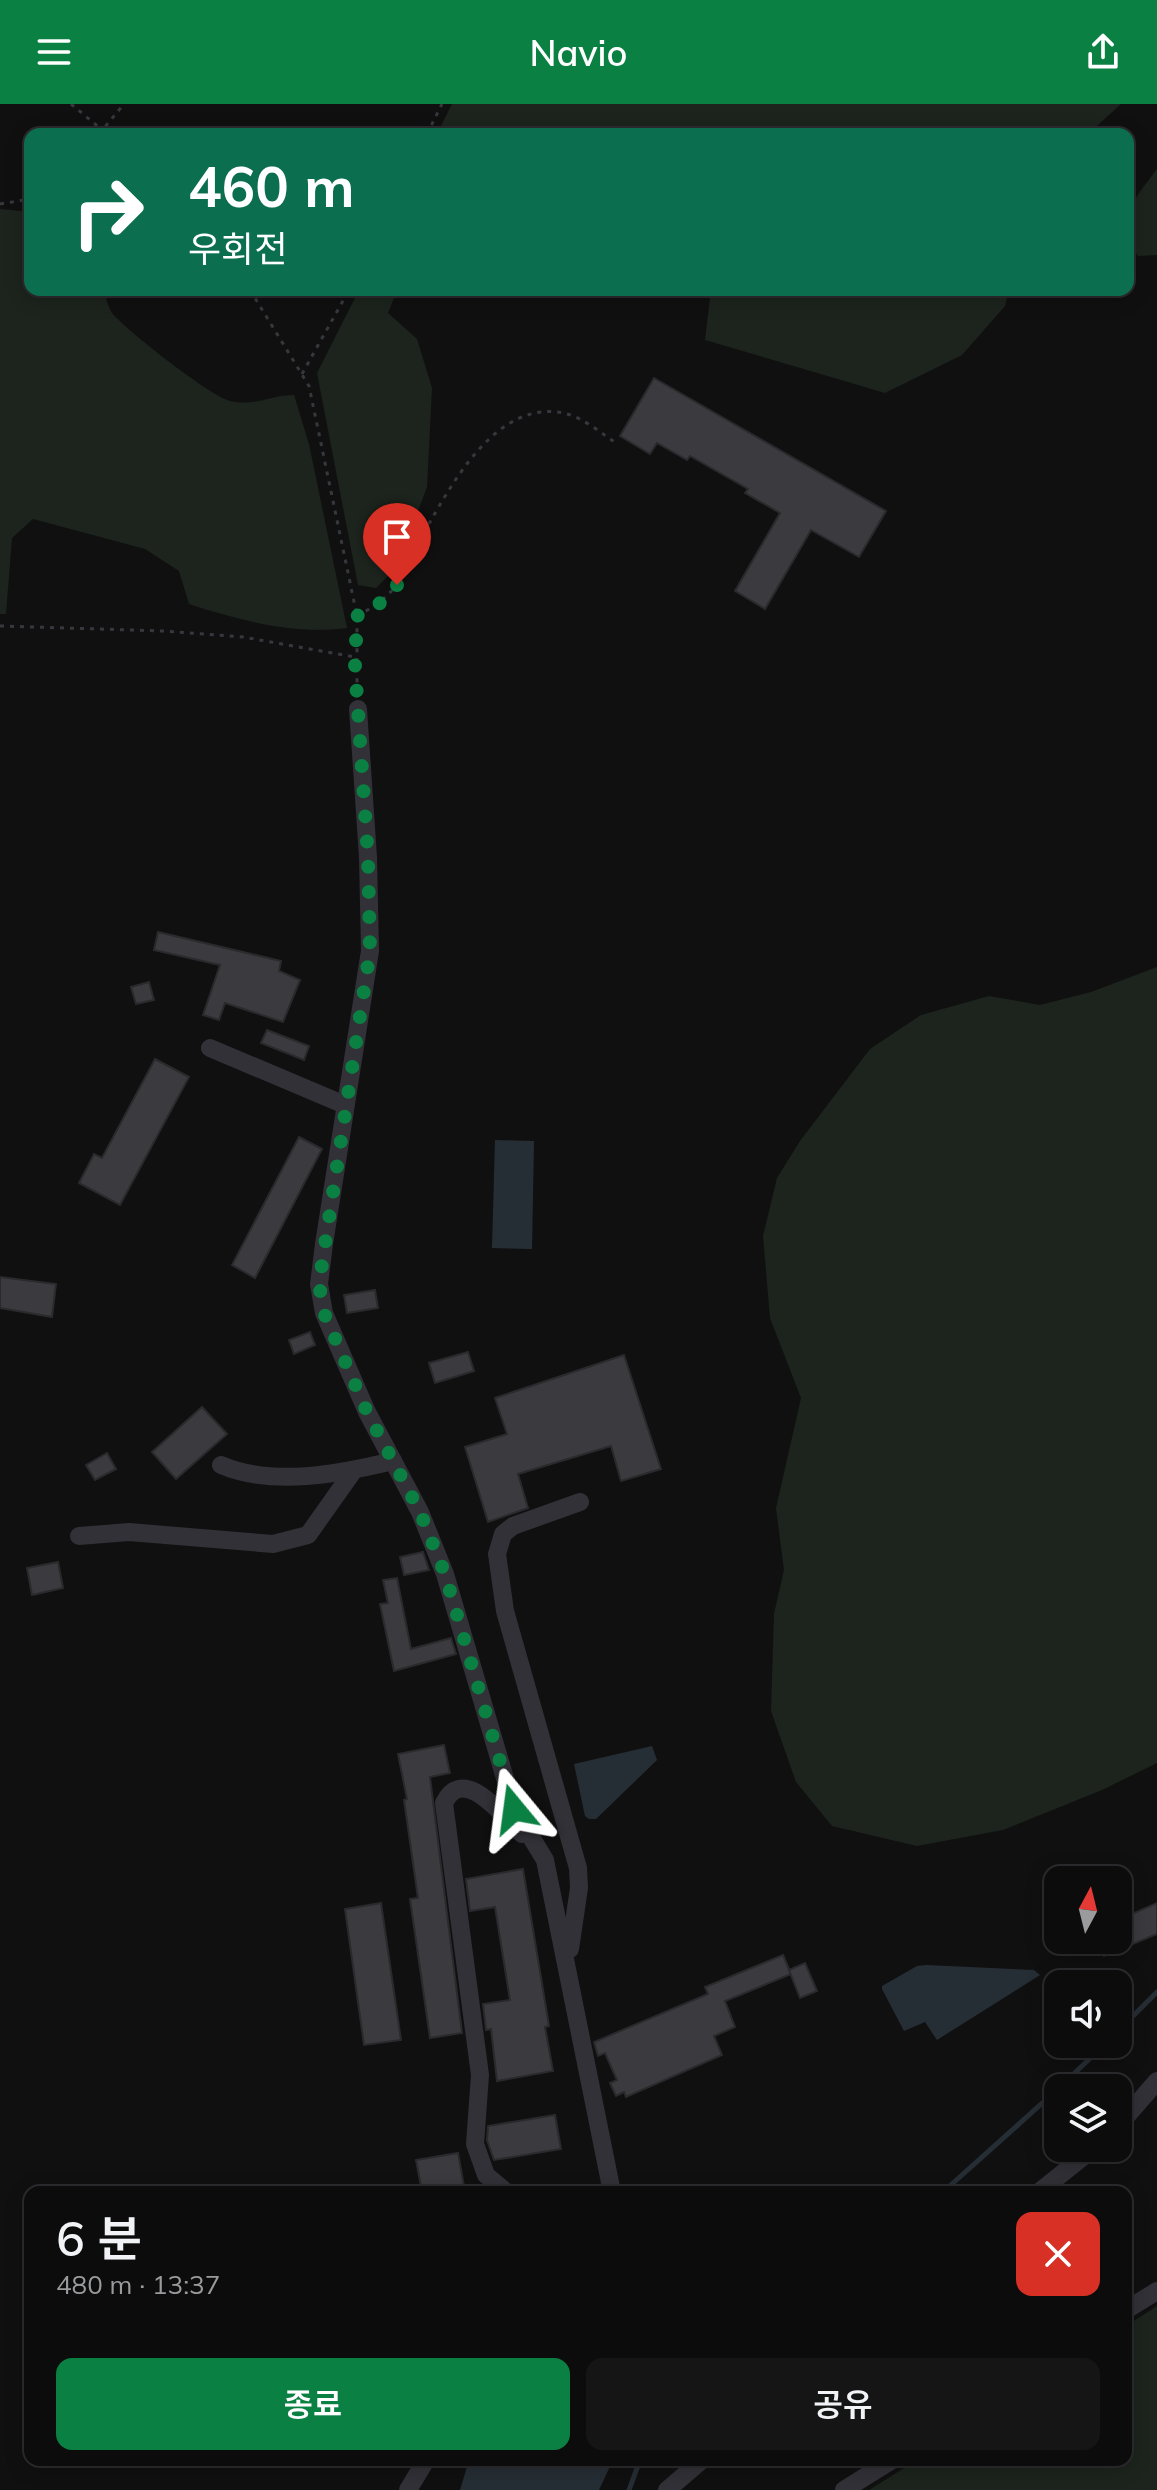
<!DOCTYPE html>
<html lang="ko">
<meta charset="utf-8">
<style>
body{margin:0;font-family:Mulish,"Noto Sans KR",sans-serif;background:#151516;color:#f1f3f6;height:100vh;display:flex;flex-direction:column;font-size:30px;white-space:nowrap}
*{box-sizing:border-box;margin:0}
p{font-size:26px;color:#9a9b9d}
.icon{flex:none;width:44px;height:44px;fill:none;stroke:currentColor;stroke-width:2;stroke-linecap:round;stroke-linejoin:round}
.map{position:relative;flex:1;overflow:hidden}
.details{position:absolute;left:24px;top:2082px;width:1108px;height:280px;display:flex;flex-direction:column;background:#0c0c0d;border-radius:16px;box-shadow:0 4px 20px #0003,0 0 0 2px #2c2c2e}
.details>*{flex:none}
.guide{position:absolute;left:24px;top:24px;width:1110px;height:168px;border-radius:16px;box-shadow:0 4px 20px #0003,0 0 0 2px #2c2c2e;background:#0b6e4f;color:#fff;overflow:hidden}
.needle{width:52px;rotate:7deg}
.controls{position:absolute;left:1044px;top:1762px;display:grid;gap:16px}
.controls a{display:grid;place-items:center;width:88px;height:88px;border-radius:16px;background:#0c0c0d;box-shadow:0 4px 20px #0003,0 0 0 2px #2c2c2e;font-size:40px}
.pin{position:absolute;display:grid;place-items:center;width:68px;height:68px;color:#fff;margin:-82px -34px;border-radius:50% 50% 50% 0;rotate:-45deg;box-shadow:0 0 8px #0007}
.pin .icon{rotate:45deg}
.me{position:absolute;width:88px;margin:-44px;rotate:344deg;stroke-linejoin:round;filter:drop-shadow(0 0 6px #0008)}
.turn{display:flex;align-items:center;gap:28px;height:168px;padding:0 32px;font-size:36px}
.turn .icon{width:104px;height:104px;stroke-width:2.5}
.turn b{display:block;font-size:56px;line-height:68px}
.round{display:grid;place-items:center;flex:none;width:84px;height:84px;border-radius:16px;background:#151516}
.overview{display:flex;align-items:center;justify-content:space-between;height:136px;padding:0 32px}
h1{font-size:48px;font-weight:600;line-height:60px}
.primary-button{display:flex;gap:16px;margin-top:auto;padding:16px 32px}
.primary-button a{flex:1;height:92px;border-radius:16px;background:#0b8043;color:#fff;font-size:32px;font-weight:600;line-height:92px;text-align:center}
.primary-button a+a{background:#151516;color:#f1f3f6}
header{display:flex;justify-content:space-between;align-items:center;height:104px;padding:0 32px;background:#0b8043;color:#fff;font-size:36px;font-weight:600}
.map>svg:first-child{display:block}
</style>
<header><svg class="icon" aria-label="menu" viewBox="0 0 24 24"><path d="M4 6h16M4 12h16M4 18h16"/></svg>Navio<svg class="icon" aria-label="share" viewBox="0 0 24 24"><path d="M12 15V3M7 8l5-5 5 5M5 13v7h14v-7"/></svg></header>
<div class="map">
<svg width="1157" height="2386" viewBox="0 0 1157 2386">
<rect width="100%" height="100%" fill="#101011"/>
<g fill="#1c241d">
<path d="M452,0H1121L1088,30H437Z"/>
<path d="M1157,65V151L1138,152C1112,118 1136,93 1157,65Z"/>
<path d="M30,102V186H104C106,193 108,203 112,209C128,228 206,288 227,296C252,304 270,291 294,291L309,340L347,524C294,531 238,516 189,500L179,467L145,445L33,415L12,434L6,510H0V105L21,107Z"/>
<path d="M359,186H397L388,209L417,235L432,284L427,383L397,463L376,484L358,481L317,269Z"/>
<path d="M711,186H1009L1005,202L962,251L885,289L705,236Z"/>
<path d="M1157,863V1659L1102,1686L1003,1726L917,1742L832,1722L796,1678L771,1607L774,1510L784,1466L776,1404L801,1294L770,1214L763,1132L777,1074L800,1037L870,945L921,911L989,892L1040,901L1091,888Z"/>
<path d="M1157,2202V2386H869L917,2356H1126V2222Z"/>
</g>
<g fill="#262e35">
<path d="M495,1036L534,1037L532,1145L492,1144Z"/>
<path d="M652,1642L657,1656L596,1715H589L585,1712L574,1660Z"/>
<path d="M926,1861L1034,1866L1040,1871L937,1936L925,1918L904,1927L882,1885V1882L917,1862Z"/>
<path d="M469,2356H613L599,2386H460Z"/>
</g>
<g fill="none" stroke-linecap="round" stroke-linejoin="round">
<g stroke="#262e35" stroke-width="5">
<path d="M1118,1927L1157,1888"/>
<path d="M1059,1984L1105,1940"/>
<path d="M943,2088L1058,1985"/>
<path d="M629,2386L640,2356"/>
</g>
</g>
<g fill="#3a3a3f" stroke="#2a2a2d" stroke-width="2">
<path d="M654,274L886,407L859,453L811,426L765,505L735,487L780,409L745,389L748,385L690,352L687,356L657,339L650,350L620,332Z"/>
<path d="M158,828L281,857L279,867L300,876L283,918L225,899L219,916L203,911L220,861L154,846Z"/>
<path d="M149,878L154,896L136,900L131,883Z"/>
<path d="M267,926L309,942L304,956L261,939Z"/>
<path d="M155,955L189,973L120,1101L79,1079L94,1050L102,1054Z"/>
<path d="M299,1033L322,1045L255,1174L232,1161Z"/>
<path d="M0,1173L56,1180L52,1213L0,1204Z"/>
<path d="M375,1186L378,1204L347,1209L344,1191Z"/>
<path d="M310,1228L315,1241L294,1250L289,1236Z"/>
<path d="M468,1248L474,1267L435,1279L429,1259Z"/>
<path d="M624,1251L661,1365L621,1377L611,1342L518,1370L528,1404L488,1418L465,1343L507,1330L495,1294Z"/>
<path d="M202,1303L227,1330L176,1375L152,1348Z"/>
<path d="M107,1349L116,1365L95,1376L86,1361Z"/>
<path d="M423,1448L429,1466L404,1471L400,1453Z"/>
<path d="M58,1458L63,1484L32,1491L27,1464Z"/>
<path d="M397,1474L411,1545L451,1534L456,1550L394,1567L380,1500L388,1499L383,1476Z"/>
<path d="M444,1641L450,1669L430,1673L462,1929L430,1934L410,1795L418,1794L404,1696L407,1695L398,1650Z"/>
<path d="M523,1765L549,1922L545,1923L553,1967L497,1977L491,1925L486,1926L483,1900L510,1896L495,1803L470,1807L466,1775Z"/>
<path d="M381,1799L401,1936L364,1941L345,1805Z"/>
<path d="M1157,1799V1830L1104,1852L1097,1836H1118V1816Z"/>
<path d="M783,1851L791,1870L725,1897L735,1923L714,1932L722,1951L626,1993L624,1988L616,1992L610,1979L617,1976L605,1949L598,1952L594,1938L708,1890L705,1883Z"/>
<path d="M805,1859L817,1887L800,1894L789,1866Z"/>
<path d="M555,2011L561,2045L494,2056L487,2036L488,2022Z"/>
<path d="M458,2049L465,2088H422L416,2056Z"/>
</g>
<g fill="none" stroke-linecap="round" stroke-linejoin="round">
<g stroke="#36383e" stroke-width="3" stroke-dasharray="4 6" stroke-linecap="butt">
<path d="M71,0L107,30"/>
<path d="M99,30L124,0"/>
<path d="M427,30L442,0"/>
<path d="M0,100L30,95"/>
<path d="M250,186L309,282L357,512V588"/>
<path d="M302,270L349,186"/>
<path d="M357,512C372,504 384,496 395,483C410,464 418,439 430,418C455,374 497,301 557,308C579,310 598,327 616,339"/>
<path d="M0,522L164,527L243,533L355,553"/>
</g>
<g stroke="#313137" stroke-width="18">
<path d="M358,605L368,753L370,847L324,1140L319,1180L324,1209L367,1308L420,1408L445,1470L514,1705L545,1756L612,2088"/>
<path d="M210,944L345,1001"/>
<path d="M221,1361C273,1383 339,1370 393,1357"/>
<path d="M79,1432L129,1428L273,1440L308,1431L354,1366"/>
<path d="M570,1845L579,1784L578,1764L505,1507L497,1450L503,1430L513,1422L580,1398"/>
<path d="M1118,2022L1157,1977"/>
<path d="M506,2088L486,2071L475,2040L480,1971L444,1699C464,1658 505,1715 522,1730"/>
<path d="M1039,2088L1094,2044"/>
<path d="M1126,2206L1157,2187"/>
<path d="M408,2386L426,2356"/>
<path d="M667,2386L702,2356"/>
<path d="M844,2386L892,2356"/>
</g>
</g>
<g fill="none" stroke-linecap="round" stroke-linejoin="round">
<path stroke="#0b8043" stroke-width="14" stroke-dasharray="0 25.2" d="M397,481L379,500L357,512L355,563L368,753L370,847L319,1180L324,1209L367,1308L420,1408L445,1470L514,1705"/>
</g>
</svg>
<div class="controls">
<a><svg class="needle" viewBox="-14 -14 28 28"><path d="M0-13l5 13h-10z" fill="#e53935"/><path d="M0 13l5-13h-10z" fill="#9a9b9d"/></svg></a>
<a><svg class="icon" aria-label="sound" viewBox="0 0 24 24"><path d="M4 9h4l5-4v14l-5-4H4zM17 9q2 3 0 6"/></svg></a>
<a><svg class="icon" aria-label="layers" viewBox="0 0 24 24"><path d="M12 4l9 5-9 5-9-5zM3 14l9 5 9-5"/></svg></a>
</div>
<div class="pin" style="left:397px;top:481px;background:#d93025"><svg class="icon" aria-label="arrive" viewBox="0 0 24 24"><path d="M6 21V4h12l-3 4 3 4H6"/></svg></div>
<svg class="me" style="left:514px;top:1705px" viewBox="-20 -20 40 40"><path d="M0-17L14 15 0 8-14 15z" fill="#0b8043" stroke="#fff" stroke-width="4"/></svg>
<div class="guide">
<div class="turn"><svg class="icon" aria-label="right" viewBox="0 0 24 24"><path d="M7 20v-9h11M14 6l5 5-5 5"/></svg><div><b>460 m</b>우회전</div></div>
</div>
<section class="details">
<div class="overview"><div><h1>6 분</h1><p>480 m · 13:37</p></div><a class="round" style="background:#d93025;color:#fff"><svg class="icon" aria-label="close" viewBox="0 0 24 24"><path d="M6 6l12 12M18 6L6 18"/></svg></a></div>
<div class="primary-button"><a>종료</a><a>공유</a></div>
</section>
</div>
